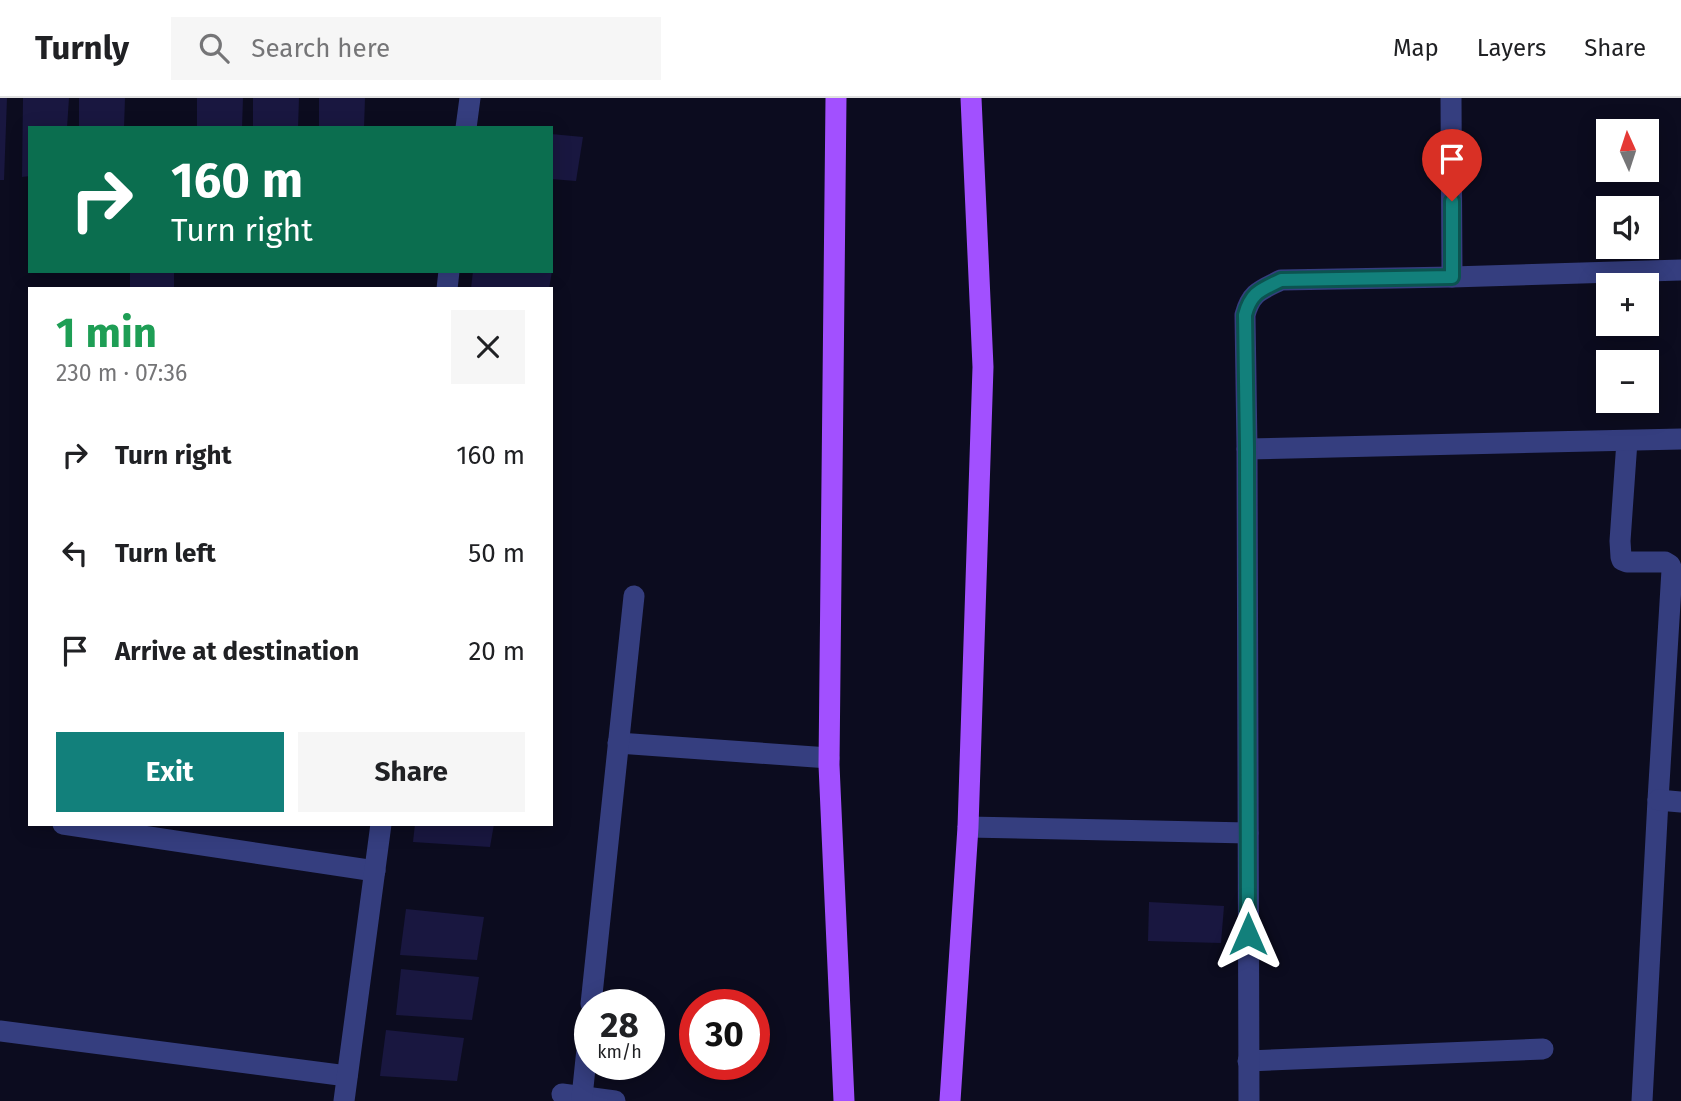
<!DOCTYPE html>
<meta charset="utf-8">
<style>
body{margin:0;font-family:"Fira Sans",sans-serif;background:#f6f6f6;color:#202124;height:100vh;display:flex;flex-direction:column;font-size:26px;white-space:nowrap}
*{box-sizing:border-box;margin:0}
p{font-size:23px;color:#757577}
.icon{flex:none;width:38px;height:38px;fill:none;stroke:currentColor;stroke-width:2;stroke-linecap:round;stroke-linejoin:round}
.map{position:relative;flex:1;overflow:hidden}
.side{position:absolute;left:28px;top:189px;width:525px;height:539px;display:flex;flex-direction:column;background:#fff;border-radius:0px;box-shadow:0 4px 18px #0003}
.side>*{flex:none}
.hud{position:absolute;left:28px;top:28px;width:525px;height:147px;border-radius:0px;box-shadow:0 4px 18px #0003;background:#0b6e4f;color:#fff;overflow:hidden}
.needle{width:46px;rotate:357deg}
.controls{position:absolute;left:1596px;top:21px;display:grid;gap:14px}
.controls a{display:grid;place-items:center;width:63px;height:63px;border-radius:0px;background:#fff;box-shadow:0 4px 18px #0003;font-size:35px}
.speed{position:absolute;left:574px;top:891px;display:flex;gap:14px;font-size:35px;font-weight:700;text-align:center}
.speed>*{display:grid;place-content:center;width:91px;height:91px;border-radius:50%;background:#fff;box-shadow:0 4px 18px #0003;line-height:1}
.speed small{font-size:18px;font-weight:400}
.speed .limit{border:10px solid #d22;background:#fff;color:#111}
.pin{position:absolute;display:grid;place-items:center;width:60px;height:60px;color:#fff;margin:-72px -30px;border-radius:50% 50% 50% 0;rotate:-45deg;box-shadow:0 0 7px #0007}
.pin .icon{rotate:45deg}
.me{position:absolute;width:77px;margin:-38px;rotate:0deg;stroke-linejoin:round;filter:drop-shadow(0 0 5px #0008)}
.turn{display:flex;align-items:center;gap:24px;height:147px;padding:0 28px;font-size:32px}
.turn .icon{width:91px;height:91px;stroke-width:2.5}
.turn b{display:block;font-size:49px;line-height:60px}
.round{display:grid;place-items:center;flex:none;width:74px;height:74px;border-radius:0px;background:#f6f6f6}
.head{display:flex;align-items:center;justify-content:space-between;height:119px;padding:0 28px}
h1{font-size:42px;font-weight:700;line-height:52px;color:#1e9e55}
.button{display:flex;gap:14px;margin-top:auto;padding:14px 28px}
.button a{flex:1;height:80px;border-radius:0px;background:#12807b;color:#fff;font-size:28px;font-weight:700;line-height:80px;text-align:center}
.button a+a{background:#f6f6f6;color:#202124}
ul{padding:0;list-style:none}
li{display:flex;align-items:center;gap:21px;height:98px;padding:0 28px}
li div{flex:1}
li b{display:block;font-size:26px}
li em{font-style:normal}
header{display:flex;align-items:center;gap:42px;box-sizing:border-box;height:98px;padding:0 35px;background:#fff;border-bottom:2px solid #e0e0e0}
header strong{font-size:33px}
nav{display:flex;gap:38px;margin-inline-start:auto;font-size:24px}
.search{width:490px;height:63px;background:#f6f6f6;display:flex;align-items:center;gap:18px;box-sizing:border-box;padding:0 24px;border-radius:0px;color:#757577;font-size:26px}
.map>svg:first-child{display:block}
</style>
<header>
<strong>Turnly</strong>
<div class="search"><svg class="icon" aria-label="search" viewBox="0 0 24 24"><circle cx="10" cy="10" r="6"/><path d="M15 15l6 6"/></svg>Search here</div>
<nav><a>Map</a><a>Layers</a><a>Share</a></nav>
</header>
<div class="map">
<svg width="1681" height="1003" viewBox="0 0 1681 1003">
<rect width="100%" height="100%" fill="#0c0c1f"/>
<g fill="#191740">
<path d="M0,0H7L4,82H0Z"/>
<path d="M23,0H69L67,30H30V78L22,79Z"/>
<path d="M79,0H125L124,30H79Z"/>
<path d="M197,0H243L242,30H197Z"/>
<path d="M253,0H299L298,30H253Z"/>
<path d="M319,0H365L364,30H319Z"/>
<path d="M551,36L583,39L576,83L551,81Z"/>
<rect x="130" y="173" width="44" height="18"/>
<path d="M473,173H552L549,191H471Z"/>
<path d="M415,726H494L490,749L413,744Z"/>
<path d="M1149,804L1224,808L1221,845L1148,843Z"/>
<path d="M406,811L484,819L477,862L400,857Z"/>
<path d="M401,871L479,879L472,922L396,917Z"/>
<path d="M386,932L464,940L457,983L380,978Z"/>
</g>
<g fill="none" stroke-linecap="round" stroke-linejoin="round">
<g stroke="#353e7f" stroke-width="21">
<path d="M1451,0L1452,179"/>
<path d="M466,30L470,0"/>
<path d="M447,191L449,173"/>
<path d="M1627,343L1620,443L1621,459L1622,462L1627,464H1665L1670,467L1672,472L1658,702L1642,1003"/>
<path d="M1247,351L1681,341"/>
<path d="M618,645L829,660"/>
<path d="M1658,702L1681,704"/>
<path d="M63,726L375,773"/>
<path d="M968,729L1248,735"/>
<path d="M591,906L634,498"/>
<path d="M0,933L347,978"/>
<path d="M1248,963L1543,951"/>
<path d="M562,996L615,1003"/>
<path d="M582,999L590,922"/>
<path d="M344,1003L381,726"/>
<path d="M1249,1003L1247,351L1245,217C1251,194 1261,192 1281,182L1452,179L1681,172"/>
</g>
<g stroke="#a250ff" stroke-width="21">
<path d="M836,0L829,667L844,1003"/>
<path d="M950,1003L968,729L983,269L971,0"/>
</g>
</g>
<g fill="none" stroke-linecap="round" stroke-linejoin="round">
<g stroke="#0c5350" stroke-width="18">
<path id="route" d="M1248,836L1247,351L1245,217C1251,194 1261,192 1281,182L1452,179V103"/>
</g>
<use href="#route" stroke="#12807b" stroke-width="12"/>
</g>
</svg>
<div class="controls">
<a><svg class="needle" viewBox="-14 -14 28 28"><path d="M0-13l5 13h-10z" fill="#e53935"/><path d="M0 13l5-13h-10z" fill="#757577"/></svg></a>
<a><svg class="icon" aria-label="sound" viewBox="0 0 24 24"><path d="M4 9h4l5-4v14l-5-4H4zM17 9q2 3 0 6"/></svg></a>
<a>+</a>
<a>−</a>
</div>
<div class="speed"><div>28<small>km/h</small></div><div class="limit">30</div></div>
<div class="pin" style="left:1452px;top:103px;background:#d93025"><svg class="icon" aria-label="arrive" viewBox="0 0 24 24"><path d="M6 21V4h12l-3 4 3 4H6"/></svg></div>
<svg class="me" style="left:1248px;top:836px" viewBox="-20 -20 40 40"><path d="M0-17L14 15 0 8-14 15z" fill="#12807b" stroke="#fff" stroke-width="4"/></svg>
<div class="hud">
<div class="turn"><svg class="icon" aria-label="right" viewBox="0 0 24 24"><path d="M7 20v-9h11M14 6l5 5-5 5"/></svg><div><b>160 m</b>Turn right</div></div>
</div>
<section class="side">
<div class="head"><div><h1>1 min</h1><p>230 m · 07:36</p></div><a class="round"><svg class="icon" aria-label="close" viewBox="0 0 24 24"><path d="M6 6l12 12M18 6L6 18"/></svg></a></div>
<ul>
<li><svg class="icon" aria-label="right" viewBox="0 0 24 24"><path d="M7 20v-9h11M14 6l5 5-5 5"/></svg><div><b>Turn right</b></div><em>160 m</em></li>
<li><svg class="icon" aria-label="left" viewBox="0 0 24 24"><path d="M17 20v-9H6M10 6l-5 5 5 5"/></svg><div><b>Turn left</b></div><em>50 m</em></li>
<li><svg class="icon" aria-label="arrive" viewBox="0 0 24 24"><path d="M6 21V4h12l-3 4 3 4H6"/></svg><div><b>Arrive at destination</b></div><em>20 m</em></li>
</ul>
<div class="button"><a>Exit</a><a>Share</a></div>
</section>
</div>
